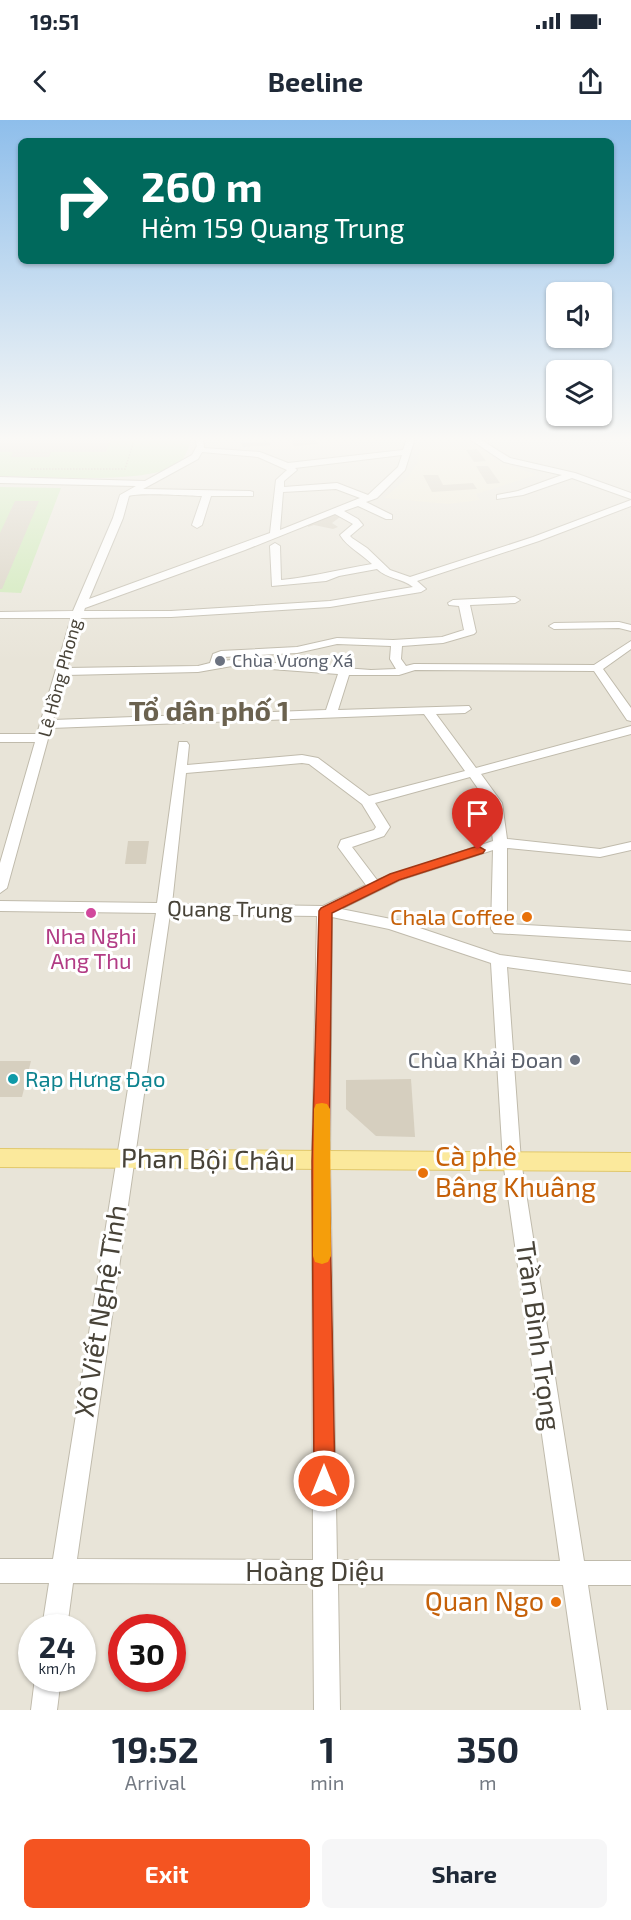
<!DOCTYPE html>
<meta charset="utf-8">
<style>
body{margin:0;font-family:"Exo 2",sans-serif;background:#f6f6f7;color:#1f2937;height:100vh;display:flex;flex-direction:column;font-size:22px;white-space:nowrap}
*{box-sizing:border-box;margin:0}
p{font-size:20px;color:#747a83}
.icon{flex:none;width:33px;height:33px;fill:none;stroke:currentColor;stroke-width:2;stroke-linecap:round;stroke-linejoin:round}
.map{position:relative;height:1590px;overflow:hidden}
.details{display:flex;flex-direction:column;background:#fff;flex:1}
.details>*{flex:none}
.guide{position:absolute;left:18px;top:18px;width:596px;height:126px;border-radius:9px;box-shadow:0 2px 4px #0004;background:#00695c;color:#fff;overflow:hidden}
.fabs{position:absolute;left:546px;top:162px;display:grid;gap:12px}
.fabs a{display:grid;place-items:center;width:66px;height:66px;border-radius:9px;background:#fff;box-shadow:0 2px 4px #0004;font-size:30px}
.speed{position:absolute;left:18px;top:1494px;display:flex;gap:12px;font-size:30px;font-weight:700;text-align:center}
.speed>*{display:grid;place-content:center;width:78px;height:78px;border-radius:50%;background:#fff;box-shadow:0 2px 4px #0004;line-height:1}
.speed small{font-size:15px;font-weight:400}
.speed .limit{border:9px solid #d22;background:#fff;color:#111}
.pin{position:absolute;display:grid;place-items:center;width:51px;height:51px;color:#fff;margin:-62px -26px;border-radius:50% 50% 50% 0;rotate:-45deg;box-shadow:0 0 6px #0007}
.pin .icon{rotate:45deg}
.me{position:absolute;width:66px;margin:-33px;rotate:0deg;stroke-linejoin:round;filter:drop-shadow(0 0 4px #0008)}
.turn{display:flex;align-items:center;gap:21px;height:126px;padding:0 24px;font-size:27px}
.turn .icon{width:78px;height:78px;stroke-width:2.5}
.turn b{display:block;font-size:42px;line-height:51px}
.eta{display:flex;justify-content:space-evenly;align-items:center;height:102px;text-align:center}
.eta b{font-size:36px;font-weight:700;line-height:42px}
.cta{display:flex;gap:12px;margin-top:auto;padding:12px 24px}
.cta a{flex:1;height:69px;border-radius:9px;background:#f45421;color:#fff;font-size:24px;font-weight:700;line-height:69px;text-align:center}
.cta a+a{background:#f6f6f7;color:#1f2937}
.status{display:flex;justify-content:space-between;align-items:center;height:42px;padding:0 30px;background:#fff;direction:ltr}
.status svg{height:16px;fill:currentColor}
header{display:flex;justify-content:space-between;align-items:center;height:78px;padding:0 24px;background:#fff;font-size:27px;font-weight:700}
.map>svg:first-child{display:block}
</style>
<div class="status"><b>19:51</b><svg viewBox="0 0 49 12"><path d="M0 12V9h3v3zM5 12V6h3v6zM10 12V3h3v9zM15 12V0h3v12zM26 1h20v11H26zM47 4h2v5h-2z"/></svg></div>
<header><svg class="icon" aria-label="back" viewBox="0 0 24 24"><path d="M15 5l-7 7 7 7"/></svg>Beeline<svg class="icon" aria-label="share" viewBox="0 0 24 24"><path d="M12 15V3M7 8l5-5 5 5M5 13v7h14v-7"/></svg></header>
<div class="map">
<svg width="631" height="1590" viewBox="0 0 631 1590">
<rect width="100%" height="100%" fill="#f4f2ea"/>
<path fill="#e8e4d8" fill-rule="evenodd" d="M0,318H631V1590H0ZM32,1508H82V1558H32ZM122,1508H172V1558H122Z"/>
<g fill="#ede8d4">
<path d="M216,318H397L321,327L270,329L220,326Z"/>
<path d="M422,318H467L497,340L536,355L476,374L480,380L448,384L384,378L407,358L417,344Z"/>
</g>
<g fill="#cce7b4">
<path d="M0,318H191C189,327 186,337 179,343C150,366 39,356 0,356Z"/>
<path d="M0,367L61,368L21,473L0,472Z"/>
</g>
<g fill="#d6cfbf">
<path d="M0,318H111L106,332H51L49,337H11L13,332H0Z"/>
<path d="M289,318H314L318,324L294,326Z"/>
<path d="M268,321L271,325L243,327L241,323Z"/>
<path d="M477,329L486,341L474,342L466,330Z"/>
<path d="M476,346H488L500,363L487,364Z"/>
<path d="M423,355H438L443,365L473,363L477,369L432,372Z"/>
<path d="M15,381H39L2,469H0V413Z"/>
<path d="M335,393L340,397L332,403L338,407L333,409L314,405L308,407L309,401Z"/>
<path d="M128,721H149L146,744H125Z"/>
<path d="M0,941H31L22,977H0Z"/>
<path d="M411,959L415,1017L376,1016L346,989V960Z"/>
</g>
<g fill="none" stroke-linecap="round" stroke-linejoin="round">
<g stroke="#c0bbac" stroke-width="2">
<g id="minor">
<path d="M195,318H203L204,328L260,332L288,343L403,330L407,318H415L405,350L377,378L366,382L392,395V399H386L358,386L344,391L358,399L363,405L350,416L352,418L367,428L390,450L410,457L533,417L631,380V386L539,421L417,461L426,469L421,472L330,487L171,497L81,498L67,548L198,546L210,543L213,534L221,531L297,527L337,518L393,520L442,517L464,510L459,486L449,485L448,483L453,480L515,477L520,480L515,483L470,485L476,512L474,514L443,523L402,526L401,539L406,546L414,544L594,545L631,521V529L603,549L631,588V601L627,600L594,551L415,550L399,555H349L338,590L469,586L471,589L465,593L436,594L476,648L631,606V614L481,654L502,683L507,719L600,729L631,722V730L600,737L507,728V804L631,811V821L494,813L491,809L493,730L400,760L341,789L396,800L500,835L631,852V864L507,847L521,1041L584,1441H631V1465H588L607,1590H581L563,1465L338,1464L340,1590H314L313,1464L73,1463L67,1508H42L49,1463H0V1439H53L156,793L0,791V781L157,783L179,622H187L189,625L187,645L302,635L318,638L369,676L465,651L424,594L51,608L7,768L0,773V743L35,622H0V614H37L71,498H0V492L73,491L113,398L120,375L136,366L0,363V357L145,361L192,335L197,326ZM202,332L258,337L287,350L276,360L270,413L89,479L123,398L129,376C138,372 188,376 202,376L192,405L197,408L202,405L211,376H253V372L250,371L143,369L198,339ZM402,335L398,347L368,375L337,363L284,367V361L297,350L295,348ZM336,369L360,378L280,410L283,372ZM335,394L353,404L340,415C347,427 362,434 372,444C341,449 312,457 281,460L280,426L275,423L270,426L272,466L326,461L339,456L377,449C387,459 402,458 413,467L330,481L171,491H84L85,488L245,430ZM337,524L391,526L390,539L396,549L371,550L232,540L222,541L223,537L297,533ZM232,546L338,554L326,590L53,600L66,555L198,552ZM302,643L309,644L362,684L376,707L374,710L341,720L338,727L366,765L323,786L172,784L186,653ZM470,657L488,683L493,721L377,760L352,727L384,716L390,707L375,683ZM170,794L317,796L312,1041L313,1440L77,1439ZM332,797L389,809L491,843L503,1041L560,1441L337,1440L330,1041Z"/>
<path d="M468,318H478L510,338L575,353L631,373V379L572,358L523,375L497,379V375L518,371L562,355L504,342Z"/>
<path d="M619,502L631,505V511L619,508L554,509L549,506L554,503Z"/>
<path d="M35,1558H61L57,1590H31Z"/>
</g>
</g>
<g stroke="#e1c86b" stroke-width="2">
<path id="major" d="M0,1029L631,1033V1051L0,1047Z"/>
</g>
<path stroke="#c1b89e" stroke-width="1.5" stroke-dasharray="1.5 1.5" stroke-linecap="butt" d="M31,349H125L135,318"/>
<use href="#minor" fill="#fff" fill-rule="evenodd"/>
<use href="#major" fill="#fbe99c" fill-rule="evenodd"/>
</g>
<linearGradient id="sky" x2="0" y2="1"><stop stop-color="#8ebeeb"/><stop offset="0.59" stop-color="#faf9f6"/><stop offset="1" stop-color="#faf9f6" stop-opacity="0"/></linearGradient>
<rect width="631" height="541" fill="url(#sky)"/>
<path fill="#f45421" stroke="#9f3715" stroke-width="1.5" d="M478,726L485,730L483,733L399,760L332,793L329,1041L335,1361L332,1368L324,1371L317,1368L314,1361L312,1041L319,791L321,788L390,754Z"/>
<path fill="#f59e0b" d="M322,983L327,984L330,989L331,1136L328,1142L322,1144L315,1142L313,1136L314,989L316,984Z"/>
<g fill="#6b7280" stroke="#fff" stroke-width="2">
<circle cx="220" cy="541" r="6"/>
<circle cx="575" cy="940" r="6"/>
</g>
<circle fill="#d1479c" stroke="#fff" stroke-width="2" cx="91" cy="793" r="6"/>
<g fill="#e8710a" stroke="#fff" stroke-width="2">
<circle cx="527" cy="797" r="6"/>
<circle cx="423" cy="1053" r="6"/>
<circle cx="556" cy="1482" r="6"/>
</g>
<circle fill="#0f9aa8" stroke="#fff" stroke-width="2" cx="13" cy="959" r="6"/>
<g text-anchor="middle" stroke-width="6" stroke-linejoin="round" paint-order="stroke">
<g font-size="18" fill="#5b616d" stroke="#fff" text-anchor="start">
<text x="232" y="547">Chùa Vương Xá</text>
</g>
<g font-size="18" fill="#484338" stroke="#fff">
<text transform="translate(60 558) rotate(-75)" y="6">Lê Hồng Phong</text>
</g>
<g font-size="22" fill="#484338" stroke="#fff">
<text transform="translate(230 789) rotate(1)" y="8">Quang Trung</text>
</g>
<g font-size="22" fill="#c56008" stroke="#fff" text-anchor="end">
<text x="515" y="805">Chala Coffee</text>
</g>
<g font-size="22" fill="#b23c85" stroke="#fff">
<text x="91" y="824">Nha Nghi<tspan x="91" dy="25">Ang Thu</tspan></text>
</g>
<g font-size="22" fill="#5b616d" stroke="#fff" text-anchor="end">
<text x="563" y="948">Chùa Khải Đoan</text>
</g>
<g font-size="22" fill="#0d838f" stroke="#fff" text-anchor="start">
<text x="25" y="967">Rạp Hưng Đạo</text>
</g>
<g font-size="27" fill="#c56008" stroke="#fff" text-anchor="start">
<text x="435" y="1046">Cà phê<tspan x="435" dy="31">Bâng Khuâng</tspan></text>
<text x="544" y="1491" text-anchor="end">Quan Ngo</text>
</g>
<g font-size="27" fill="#484338" stroke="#fff">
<text transform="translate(208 1040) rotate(1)" y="9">Phan Bội Châu</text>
<text transform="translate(101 1191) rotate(-81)" y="9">Xô Viết Nghệ Tĩnh</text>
<text transform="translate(538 1216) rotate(82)" y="9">Trần Bình Trọng</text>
<text x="315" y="1461">Hoàng Diệu</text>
</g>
<g font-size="28" font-weight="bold" fill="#6b624f" stroke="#fff">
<text x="209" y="601">Tổ dân phố 1</text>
</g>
</g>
</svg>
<div class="fabs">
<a><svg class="icon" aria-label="sound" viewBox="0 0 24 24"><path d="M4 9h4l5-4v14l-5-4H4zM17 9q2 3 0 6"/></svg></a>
<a><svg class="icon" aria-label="layers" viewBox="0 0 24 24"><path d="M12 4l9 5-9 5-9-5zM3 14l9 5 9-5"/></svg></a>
</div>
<div class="speed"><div>24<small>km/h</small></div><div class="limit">30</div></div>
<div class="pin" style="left:478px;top:730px;background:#d93025"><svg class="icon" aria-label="arrive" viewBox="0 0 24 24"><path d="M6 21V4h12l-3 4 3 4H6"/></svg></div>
<svg class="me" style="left:324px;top:1361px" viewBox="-20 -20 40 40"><circle r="17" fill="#f45421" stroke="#fff" stroke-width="3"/><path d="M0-11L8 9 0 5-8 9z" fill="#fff"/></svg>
<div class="guide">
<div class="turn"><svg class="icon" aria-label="right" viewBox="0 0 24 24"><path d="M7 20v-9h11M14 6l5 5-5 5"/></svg><div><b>260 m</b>Hẻm 159 Quang Trung</div></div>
</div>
</div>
<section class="details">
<div class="eta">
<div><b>19:52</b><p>Arrival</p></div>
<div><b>1</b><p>min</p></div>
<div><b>350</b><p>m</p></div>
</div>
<div class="cta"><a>Exit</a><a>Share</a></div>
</section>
